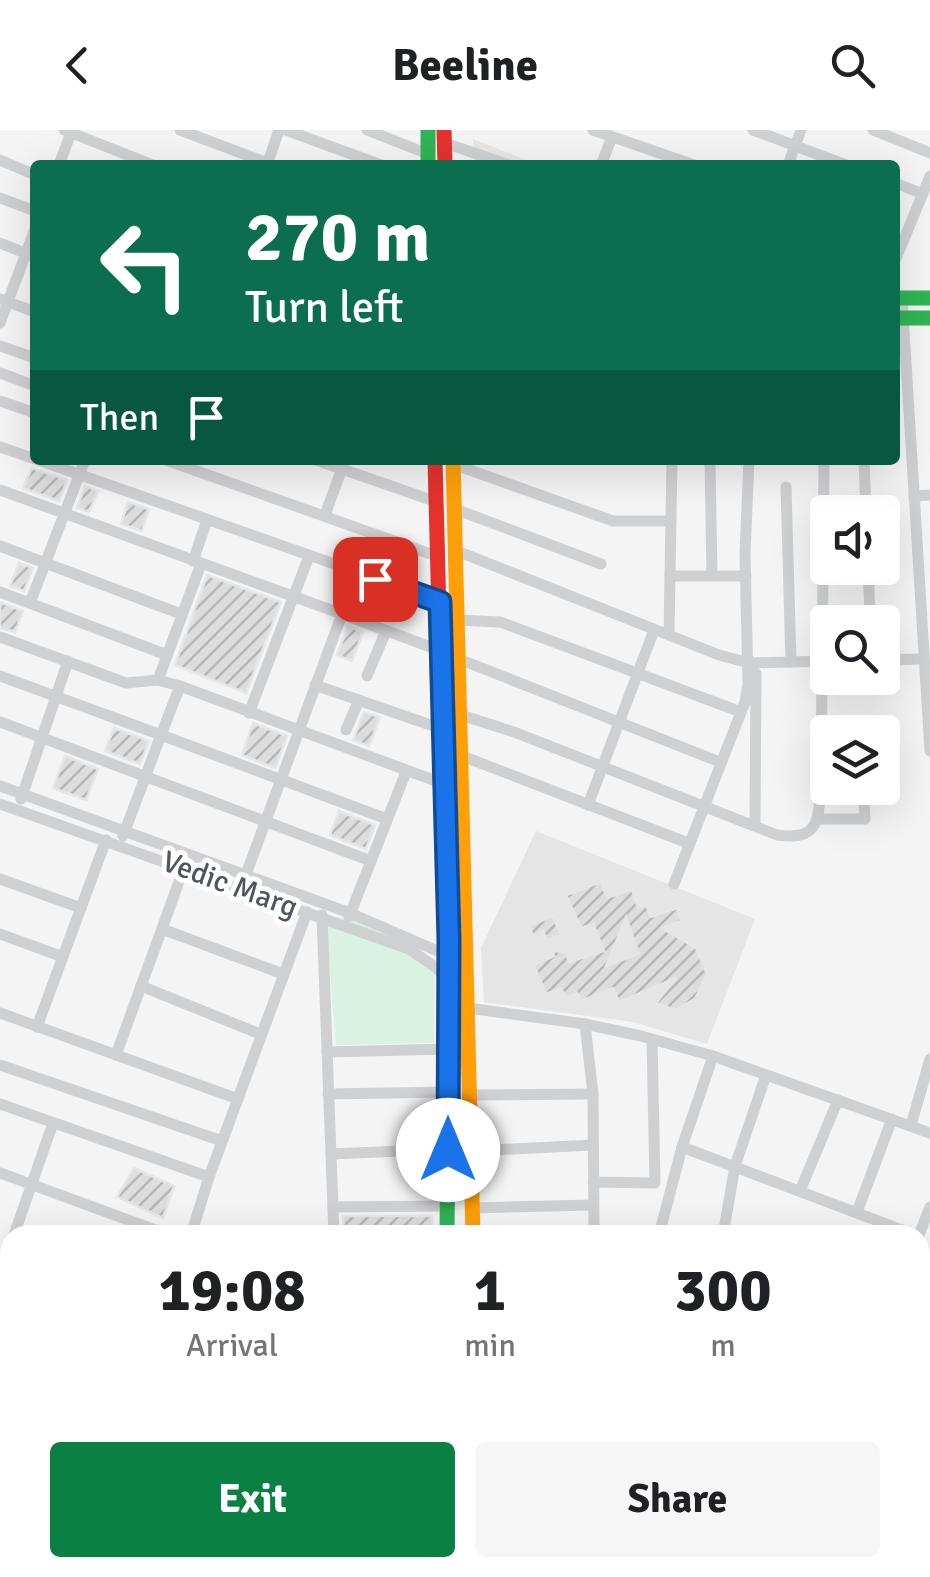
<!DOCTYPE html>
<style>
body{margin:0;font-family:Signika,sans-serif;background:#f6f6f6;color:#202124;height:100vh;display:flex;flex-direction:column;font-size:38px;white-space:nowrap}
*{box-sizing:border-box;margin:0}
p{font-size:32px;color:#757577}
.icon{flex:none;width:55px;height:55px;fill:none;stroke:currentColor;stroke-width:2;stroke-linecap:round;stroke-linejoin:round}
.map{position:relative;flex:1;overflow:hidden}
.details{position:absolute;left:0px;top:1095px;width:930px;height:352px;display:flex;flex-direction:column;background:#fff;border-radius:30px 30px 0 0;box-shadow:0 10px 40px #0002}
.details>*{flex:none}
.hud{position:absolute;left:30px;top:30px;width:870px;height:305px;border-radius:10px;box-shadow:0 10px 40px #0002;background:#0b6e4f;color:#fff;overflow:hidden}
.fabs{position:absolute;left:810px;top:365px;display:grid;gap:20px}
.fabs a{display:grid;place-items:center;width:90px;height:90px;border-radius:10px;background:#fff;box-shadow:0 10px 40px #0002;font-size:50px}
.pin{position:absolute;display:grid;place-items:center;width:85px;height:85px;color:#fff;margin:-42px;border-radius:20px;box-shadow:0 5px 15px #0006}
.me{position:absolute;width:110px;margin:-55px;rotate:0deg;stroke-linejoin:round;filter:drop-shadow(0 0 8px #0008)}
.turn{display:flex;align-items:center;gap:35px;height:210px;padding:0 50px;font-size:45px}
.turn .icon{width:130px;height:130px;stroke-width:2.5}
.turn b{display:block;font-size:70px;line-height:85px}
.then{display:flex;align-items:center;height:95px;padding:0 50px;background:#0003;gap:20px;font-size:38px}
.eta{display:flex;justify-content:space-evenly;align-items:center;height:170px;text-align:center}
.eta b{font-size:60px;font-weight:800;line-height:70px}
.cta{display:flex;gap:20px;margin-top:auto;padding:20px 50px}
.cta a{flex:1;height:115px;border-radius:10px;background:#0b8043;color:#fff;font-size:40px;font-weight:800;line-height:115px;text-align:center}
.cta a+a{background:#f6f6f6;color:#202124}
header{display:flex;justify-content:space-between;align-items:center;height:130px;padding:0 50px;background:#fff;font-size:45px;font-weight:800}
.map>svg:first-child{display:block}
</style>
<header><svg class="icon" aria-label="back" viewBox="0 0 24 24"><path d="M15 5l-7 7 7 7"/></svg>Beeline<svg class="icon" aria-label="search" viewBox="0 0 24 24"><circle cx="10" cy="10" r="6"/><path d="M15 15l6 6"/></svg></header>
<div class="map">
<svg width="930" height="1447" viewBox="0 0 930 1447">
<defs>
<pattern id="building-hatch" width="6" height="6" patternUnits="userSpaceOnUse" patternTransform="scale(2.5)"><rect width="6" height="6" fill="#ddddde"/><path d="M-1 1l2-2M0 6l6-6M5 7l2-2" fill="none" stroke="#b5b6b7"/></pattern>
</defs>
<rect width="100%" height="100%" fill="#f4f4f4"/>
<path fill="#e8e7e3" d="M473,9L539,35H475Z"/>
<path fill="#e6e5e6" d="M536,701L755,789L707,914L633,892L484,872L481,818Z"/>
<path fill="#d9f2e3" d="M325,785L395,799L435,833L434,913L336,915Z"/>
<g fill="url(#building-hatch)" stroke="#e5e6e7" stroke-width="2.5" fill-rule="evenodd">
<path d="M32,338L67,350L59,371L23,358Z"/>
<path d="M85,356L98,361L89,382L77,378Z"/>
<path d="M128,372L149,379L142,401L121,394Z"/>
<path d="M19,433L33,438L24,461L10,456Z"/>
<path d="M207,445L281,472L246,563L175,535Z"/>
<path d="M0,472L23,481L15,502L0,498Z"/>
<path d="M348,496L363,502L352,531L337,525Z"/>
<path d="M364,582L380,587L369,616L353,610Z"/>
<path d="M253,593L287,606L275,638L242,625Z"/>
<path d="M114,598L149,611L140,634L105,621Z"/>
<path d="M65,626L98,639L86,670L53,658Z"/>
<path d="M339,681L375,695L366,719L330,705Z"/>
<path d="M601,752L607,768L632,759L638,778L646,775L651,787L677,778L681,791L662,798L696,818L707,844L695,869L675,880L656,873L676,848L619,872L613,858L581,871L577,863L566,868L561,858L546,864L534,835L554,826L551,820L566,823L569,832L604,821L593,794L581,798L566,765ZM626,787L639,824L606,836L610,827Z"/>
<path d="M553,786L561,805L547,810L543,801L533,806L529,796Z"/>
<path d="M134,1038L174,1056L163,1088L117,1067Z"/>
<path d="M343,1086H432L433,1105H344Z"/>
</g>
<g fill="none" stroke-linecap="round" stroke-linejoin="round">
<g stroke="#ced0d2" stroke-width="11">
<path d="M64,0L153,35"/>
<path d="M180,0L273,35"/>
<path d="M286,0L381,35"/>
<path d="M367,0L428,24"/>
<path d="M593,0L694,35"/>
<path d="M753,0L846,35"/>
<path d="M873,0L930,23"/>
<path d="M445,13L509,35"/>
<path d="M0,30L35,45"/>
<path d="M59,35L72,0"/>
<path d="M267,35L279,0"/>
<path d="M601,35L612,7"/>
<path d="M788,35L801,0"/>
<path d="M895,53L923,64"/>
<path d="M0,68L35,81"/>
<path d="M0,113L35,127"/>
<path d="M895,131L930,46"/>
<path d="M902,168L930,621"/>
<path d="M0,169L35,182"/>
<path d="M0,193L35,99"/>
<path d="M0,216L35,228"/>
<path d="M0,243L35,256"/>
<path d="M0,271L35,283"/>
<path d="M0,317L35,329"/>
<path d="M38,330L440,471"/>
<path d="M166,330L439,427"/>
<path d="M316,330L437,372"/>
<path d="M710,330L712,446"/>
<path d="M864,330L866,382"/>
<path d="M453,334L613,391H671"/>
<path d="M786,357L791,532"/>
<path d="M0,360L342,484L241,758"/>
<path d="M914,366L930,365"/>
<path d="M455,379L601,434"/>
<path d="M325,385L345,330"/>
<path d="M0,416L181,484"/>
<path d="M457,421L719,525L749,533L828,531"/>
<path d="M193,431L207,390"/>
<path d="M868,438L870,484"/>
<path d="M670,446H746"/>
<path d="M0,462L167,525"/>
<path d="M30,473L85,330"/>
<path d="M342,484L441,521"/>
<path d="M458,490L500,492L741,582"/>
<path d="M669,505L672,330"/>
<path d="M0,507L126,553L158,550L180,556L444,654"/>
<path d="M459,529L720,632"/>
<path d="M882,530L922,529"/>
<path d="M752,537L756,544L755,696"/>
<path d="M0,546L161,605L123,706"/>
<path d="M367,546L386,501"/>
<path d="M158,550L201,434"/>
<path d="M315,555L442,599"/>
<path d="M180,556L161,605L387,689"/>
<path d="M249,583L309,426"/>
<path d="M461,585L514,602L777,705C823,712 818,685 821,649L824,330"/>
<path d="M0,592L371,731"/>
<path d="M346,600L359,570"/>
<path d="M462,626L688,713"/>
<path d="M0,656L350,783L449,826"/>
<path d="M21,669L68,531"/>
<path d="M0,674L409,819L437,838L448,852"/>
<path d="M588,675L654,500"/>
<path d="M817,689H865L863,658"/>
<path d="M0,749L81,778"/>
<path d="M674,754L745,572L748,554L745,424L749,330"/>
<path d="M322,785L334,1105"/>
<path d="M349,787L406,642"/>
<path d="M162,799L283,844"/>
<path d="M0,804L63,827"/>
<path d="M141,856L260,904"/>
<path d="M468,878L585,894L641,906L713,926L930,1003"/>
<path d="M0,883L238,969"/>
<path d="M585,894L593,964L594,1105"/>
<path d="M37,897L106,710"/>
<path d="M327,922L448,919"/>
<path d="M116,925L184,738"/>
<path d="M0,935L222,1011"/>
<path d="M328,964L448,962"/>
<path d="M470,965L593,964"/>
<path d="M0,974L209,1047"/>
<path d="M911,995L930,929"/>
<path d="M682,1017L915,1105"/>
<path d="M471,1021L593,1015"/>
<path d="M331,1024L448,1019"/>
<path d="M0,1043L169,1105"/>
<path d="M593,1052L655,1053L652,909"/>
<path d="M800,1061L838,970"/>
<path d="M333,1077L448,1076"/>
<path d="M472,1078L593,1075"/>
<path d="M857,1082L892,989"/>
<path d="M14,1105L53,993"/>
<path d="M191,1105L209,1047L307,782"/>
<path d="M659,1105L682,1017L713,926"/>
<path d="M723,1105L735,1036L766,945"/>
<path d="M919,1105L930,1077"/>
<path d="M920,1178H930"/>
<path d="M0,1184L10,1153"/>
<path d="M0,1260L10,1258"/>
<path d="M920,1275H930"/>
<path d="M0,1319L10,1318"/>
<path d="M0,1344L10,1342"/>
<path d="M920,1344H930"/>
<path d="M920,1432H930"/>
<path d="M497,1446L742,1438"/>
</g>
<g stroke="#30b455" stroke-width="15">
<path d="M428,0V35"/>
<path d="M895,168H930"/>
<path d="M895,188H930"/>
<path d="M447,1105L449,868"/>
<path d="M920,1383H930"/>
<path d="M410,1438L440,1447"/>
</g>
<g stroke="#ff9f0a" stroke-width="15">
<path d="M453,330L473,1105"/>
<path d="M920,1410H930"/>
<path d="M148,1447L211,1438"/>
<path d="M299,1447L368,1438"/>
<path d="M489,1447L507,1438"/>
</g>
<g stroke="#e5322d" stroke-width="15">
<path d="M444,0L445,35"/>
<path d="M435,330L449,868"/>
<path d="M920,1366L930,1365"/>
<path d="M0,1437L10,1435"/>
</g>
<g stroke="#c9cacc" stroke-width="8">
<g id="rail">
<path d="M920,1350H930"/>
<path d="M0,1434L10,1433"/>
</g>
</g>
<use href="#rail" stroke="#fff" stroke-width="4" stroke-dasharray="11" stroke-linecap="butt"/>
</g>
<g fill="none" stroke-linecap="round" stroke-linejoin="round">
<g stroke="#114b97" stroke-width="25">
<path id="route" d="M375,449L440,472L449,810L448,1020"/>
</g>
<use href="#route" stroke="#1a73e8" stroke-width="18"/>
</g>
<g text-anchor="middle" stroke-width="10" stroke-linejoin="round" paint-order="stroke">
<g font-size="30" fill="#4a5661" stroke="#fff">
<text transform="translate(230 754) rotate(20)" y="10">Vedic Marg</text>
</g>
</g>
</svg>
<div class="fabs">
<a><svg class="icon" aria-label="sound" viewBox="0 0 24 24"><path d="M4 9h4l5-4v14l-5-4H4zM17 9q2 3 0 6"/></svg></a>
<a><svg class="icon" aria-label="search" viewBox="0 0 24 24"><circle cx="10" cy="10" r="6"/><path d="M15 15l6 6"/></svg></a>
<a><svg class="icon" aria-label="layers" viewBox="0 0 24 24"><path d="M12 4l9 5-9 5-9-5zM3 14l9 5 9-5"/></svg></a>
</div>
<div class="pin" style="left:375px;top:449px;background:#d93025"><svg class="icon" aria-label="arrive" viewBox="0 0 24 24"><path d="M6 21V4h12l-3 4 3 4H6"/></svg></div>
<svg class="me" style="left:448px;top:1020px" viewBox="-20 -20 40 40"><circle r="19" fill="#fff"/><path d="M0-13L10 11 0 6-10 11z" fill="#1a73e8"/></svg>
<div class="hud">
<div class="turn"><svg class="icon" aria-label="left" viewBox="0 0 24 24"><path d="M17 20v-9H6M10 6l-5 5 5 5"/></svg><div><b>270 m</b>Turn left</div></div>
<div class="then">Then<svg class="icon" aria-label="arrive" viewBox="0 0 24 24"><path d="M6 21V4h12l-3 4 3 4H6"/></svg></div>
</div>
<section class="details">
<div class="eta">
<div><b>19:08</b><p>Arrival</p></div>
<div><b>1</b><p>min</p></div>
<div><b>300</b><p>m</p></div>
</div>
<div class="cta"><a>Exit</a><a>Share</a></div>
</section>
</div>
